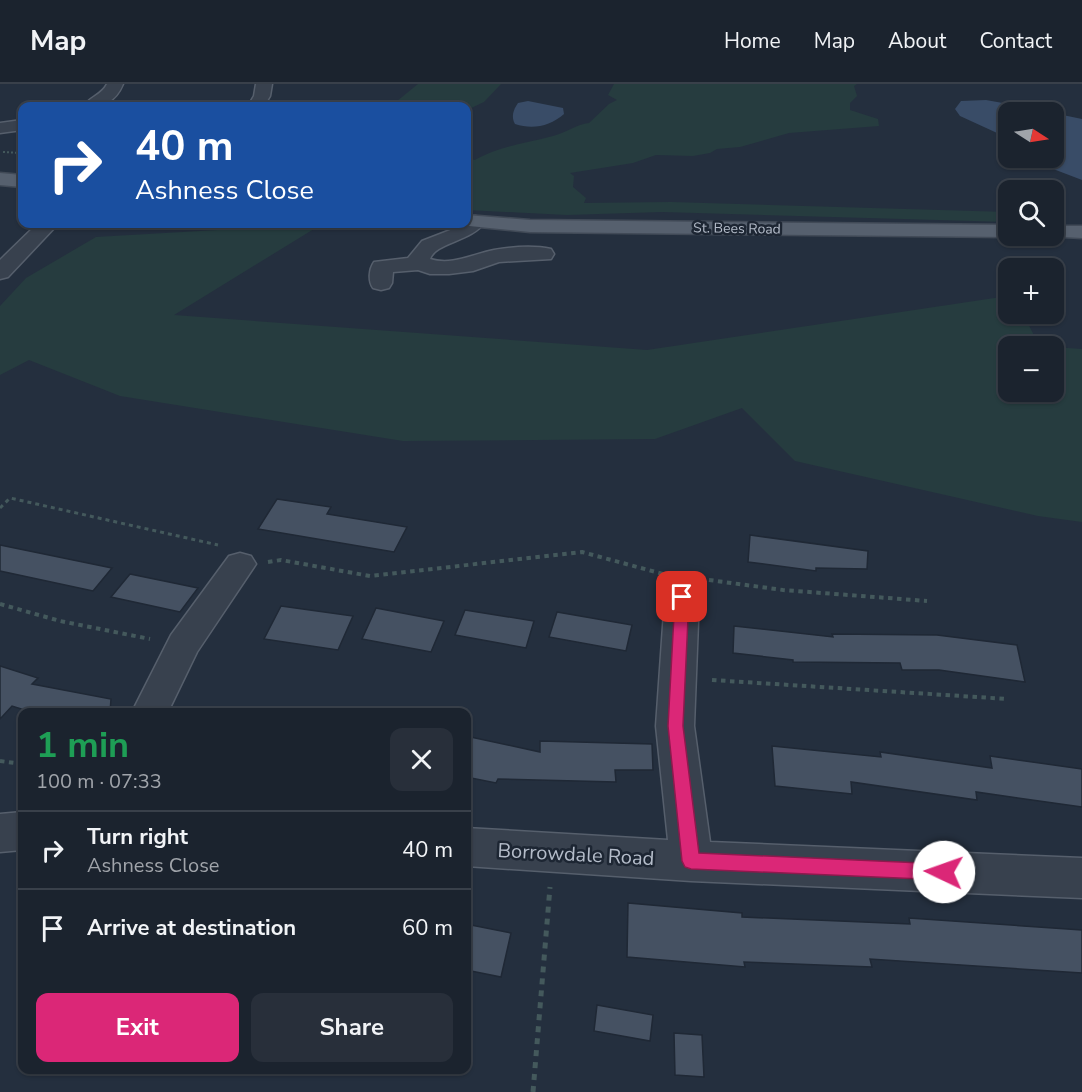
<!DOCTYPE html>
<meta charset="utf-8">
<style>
body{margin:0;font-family:"Nunito Sans",sans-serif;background:#282f3a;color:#f1f3f6;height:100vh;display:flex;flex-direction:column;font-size:22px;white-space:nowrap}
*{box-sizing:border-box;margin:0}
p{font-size:20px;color:#a0a4aa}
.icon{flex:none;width:33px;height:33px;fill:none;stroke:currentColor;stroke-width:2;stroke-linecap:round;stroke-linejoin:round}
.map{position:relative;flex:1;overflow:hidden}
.details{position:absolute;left:18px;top:624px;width:453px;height:366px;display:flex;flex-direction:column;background:#1b232e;border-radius:12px;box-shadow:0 2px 4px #0004,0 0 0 2px #39404a}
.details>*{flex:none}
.guide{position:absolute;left:18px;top:18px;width:453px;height:126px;border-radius:12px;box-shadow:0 2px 4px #0004,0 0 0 2px #39404a;background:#1a4fa0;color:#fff;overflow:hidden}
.needle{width:39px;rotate:102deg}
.buttons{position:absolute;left:998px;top:18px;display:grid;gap:12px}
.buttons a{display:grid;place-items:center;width:66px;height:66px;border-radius:12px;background:#1b232e;box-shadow:0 2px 4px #0004,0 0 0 2px #39404a;font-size:30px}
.pin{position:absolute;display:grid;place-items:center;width:51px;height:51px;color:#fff;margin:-26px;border-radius:12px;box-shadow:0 3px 9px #0006}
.me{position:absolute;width:66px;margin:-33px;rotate:273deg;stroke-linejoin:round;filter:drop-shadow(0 0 4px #0008)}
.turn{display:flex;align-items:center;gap:21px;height:126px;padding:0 18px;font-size:27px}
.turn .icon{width:78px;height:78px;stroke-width:2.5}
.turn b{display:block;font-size:42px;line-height:51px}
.round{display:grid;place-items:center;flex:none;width:63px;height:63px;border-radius:12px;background:#282f3a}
.headline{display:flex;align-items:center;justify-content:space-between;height:102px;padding:0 18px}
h1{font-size:36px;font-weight:700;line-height:45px;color:#1e9e55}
.primary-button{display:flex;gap:12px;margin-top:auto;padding:12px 18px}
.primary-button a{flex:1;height:69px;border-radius:12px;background:#db2777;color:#fff;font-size:24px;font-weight:700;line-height:69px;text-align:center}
.primary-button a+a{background:#282f3a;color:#f1f3f6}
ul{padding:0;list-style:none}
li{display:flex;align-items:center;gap:18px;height:78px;padding:0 18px;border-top:2px solid #39404a}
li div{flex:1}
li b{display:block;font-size:22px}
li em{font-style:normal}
header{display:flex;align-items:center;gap:36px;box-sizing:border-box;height:84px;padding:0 30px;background:#1b232e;border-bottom:2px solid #39404a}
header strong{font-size:28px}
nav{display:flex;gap:33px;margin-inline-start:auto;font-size:21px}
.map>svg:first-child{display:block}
</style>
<header>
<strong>Map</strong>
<nav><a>Home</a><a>Map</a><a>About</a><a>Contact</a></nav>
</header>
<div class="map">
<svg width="1082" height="1008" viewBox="0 0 1082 1008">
<rect width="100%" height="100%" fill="#242f3e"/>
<g fill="#263c3f">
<path d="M418,0H501L484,18L467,26L466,22H391Z"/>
<path d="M614,0H857L854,2L857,12L850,19V26L878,35L879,42L789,49L740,63L717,65L710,69L693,72L656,71L633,79L570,89L574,92L573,103L586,114L584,119L671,118L1008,128V138L662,128L567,131L467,126V74L475,76C501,61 525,60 553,52C566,49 577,40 589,39L609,20L617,16L608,11Z"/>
<path d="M322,140L174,231L647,266L1008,212V230H1023L1039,261L1052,262H1008V308H1053V263L1082,265V438L1038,432L795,377L742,324L655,355L403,357L120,312L29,276L0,291V222L26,194L96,153Z"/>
</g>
<g fill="#394c67">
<path d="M986,16L1052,28H1008V54L960,32L955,25L961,17Z"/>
<path d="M528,17L563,24L564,30C550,42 533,46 515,40C511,33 513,26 518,19Z"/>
<path d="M1053,29L1082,35V96L1048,83L1040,74H1053Z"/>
</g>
<g fill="#455162" stroke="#1f2835" stroke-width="1.5">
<path d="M277,415L331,423L327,430L407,443L394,468L258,445Z"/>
<path d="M750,451L868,467L867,485L816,484V487L748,478Z"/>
<path d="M0,461L112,484L93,507L0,487Z"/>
<path d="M130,490L198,504L180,528L111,513Z"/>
<path d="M281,522L353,532L338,566L264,555Z"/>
<path d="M376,524L444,537L431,568L362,555Z"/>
<path d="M465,526L534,537L526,564L455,551Z"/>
<path d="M557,528L632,541L626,567L549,553Z"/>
<path d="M734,542L833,553L832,550L937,551L1017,561L1025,598L939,586H902L900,579L793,578V576L733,569Z"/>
<path d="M0,582L38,594L32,600L111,615L110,628H31L12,622L0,635Z"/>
<path d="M466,652L540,668V657L652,660L653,686H615L616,698L498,695L496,699L466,693Z"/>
<path d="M772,662L881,673L880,668L992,684L990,672L1082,685V723L976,708L977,716L851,698L852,710L775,702Z"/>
<path d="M628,819L742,829V833L910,840L909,834L1082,846V889L870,875L872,883L744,878L745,883L627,873Z"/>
<path d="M466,840L511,849L501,893L466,886Z"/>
<path d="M597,921L653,931L650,957L594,947Z"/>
<path d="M674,949L702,951L704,993L675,991Z"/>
</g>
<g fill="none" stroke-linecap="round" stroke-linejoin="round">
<g stroke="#565f6c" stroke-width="3">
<g id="minor">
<path d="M107,0H123C115,19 104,22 84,22C89,13 102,11 107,0Z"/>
<path d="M256,0H272L270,12L264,22H248L254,12Z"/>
<path d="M22,36V46L0,49V39Z"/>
<path d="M475,132L482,134L485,138C471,158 436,158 430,175C452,182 473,170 494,166C511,163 534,161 551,165L554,170L551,175L499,178L473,187L449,190H430L418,186L393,188L392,199L389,204L381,206L373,204C368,197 369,185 374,178L408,174L422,157L466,140L468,134Z"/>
<path d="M37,140H58L8,193L0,195V176Z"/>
<path d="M240,469L251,472L256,480L197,568L168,628H132L171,551L229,472Z"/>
<path d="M682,501L694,504L699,513L694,642L710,758L1082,774V814L691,797L466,782V744L668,756L656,642L665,513L670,504Z"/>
<path d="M22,728V766L0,768V730Z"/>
</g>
</g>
<g stroke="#414a57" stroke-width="3">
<g id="major">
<path d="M0,89L22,91V103L0,101Z"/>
<path d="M466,131L530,136L1008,141V152H1015L1008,153L530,148L459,141L457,140H466Z"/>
<path d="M1053,142H1082V154L1046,152H1053Z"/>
</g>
</g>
<path stroke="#44595c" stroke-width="2" stroke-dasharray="2 2" stroke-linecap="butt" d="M3,68L22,69"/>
<path stroke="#44595c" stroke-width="3" stroke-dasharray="4 4" stroke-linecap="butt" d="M0,424L10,414L218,461"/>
<g stroke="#44595c" stroke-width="4" stroke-dasharray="4.5 4.5" stroke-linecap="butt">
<path d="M268,478L281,476L370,492L582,468L663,490"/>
<path d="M709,496L783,506L927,517"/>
<path d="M0,520L60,537L150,555"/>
<path d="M712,596L1008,615"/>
<path d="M0,677L22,680"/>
</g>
<path stroke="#44595c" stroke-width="5" stroke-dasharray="6 6" stroke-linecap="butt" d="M533,1008L550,803"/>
<use href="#minor" fill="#38414e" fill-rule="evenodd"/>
<use href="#major" fill="#56606e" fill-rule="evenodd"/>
</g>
<path fill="#db2777" stroke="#8e194d" stroke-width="1.5" d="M682,508L689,513L683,642L699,769L944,780L950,782L953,788L950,794L944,796L691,785L685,783L682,777L668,642L675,513Z"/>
<g text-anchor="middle" stroke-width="5" stroke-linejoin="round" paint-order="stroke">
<g font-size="14" fill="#b4bcc9" stroke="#1d2633">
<text transform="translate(737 144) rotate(1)" y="5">St. Bees Road</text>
</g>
<g font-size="20" fill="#b4bcc9" stroke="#1d2633">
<text transform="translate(576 770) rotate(3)" y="7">Borrowdale Road</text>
</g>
</g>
</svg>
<div class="buttons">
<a><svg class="needle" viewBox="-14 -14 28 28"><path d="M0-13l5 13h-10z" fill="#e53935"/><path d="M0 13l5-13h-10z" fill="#a0a4aa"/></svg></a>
<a><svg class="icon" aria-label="search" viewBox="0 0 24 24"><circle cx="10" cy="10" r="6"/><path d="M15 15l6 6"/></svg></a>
<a>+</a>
<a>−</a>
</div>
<div class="pin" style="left:682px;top:513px;background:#d93025"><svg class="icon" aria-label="arrive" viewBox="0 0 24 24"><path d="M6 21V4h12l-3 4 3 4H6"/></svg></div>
<svg class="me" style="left:944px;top:788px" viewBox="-20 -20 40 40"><circle r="19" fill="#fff"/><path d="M0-13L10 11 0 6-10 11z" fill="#db2777"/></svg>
<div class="guide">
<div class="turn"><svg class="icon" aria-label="right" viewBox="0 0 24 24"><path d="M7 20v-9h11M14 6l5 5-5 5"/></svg><div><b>40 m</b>Ashness Close</div></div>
</div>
<section class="details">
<div class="headline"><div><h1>1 min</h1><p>100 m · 07:33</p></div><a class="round"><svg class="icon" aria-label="close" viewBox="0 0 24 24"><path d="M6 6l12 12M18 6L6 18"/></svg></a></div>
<ul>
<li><svg class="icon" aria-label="right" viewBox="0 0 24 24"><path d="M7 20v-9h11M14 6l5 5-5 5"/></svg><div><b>Turn right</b><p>Ashness Close</p></div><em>40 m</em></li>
<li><svg class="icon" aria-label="arrive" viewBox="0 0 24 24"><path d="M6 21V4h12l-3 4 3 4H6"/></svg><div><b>Arrive at destination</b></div><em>60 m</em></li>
</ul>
<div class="primary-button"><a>Exit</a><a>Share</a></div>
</section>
</div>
